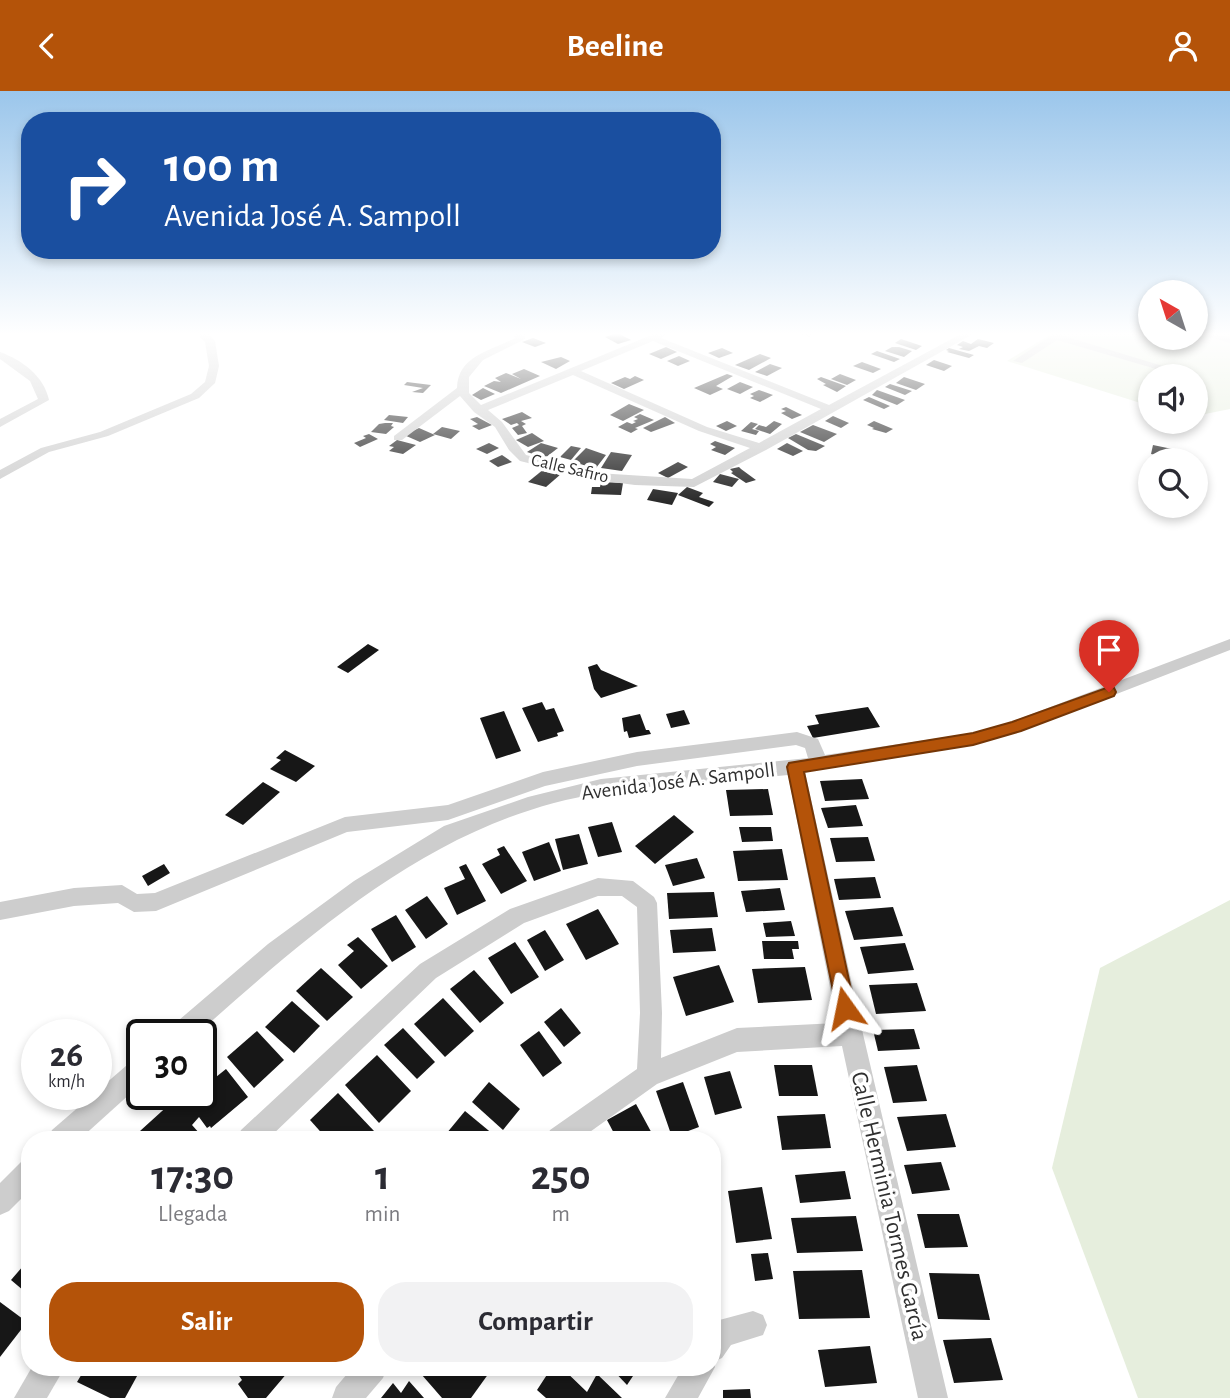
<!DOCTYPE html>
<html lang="es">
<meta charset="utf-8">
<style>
body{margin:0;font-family:"Alegreya Sans",sans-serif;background:#f2f2f3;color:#2b2b33;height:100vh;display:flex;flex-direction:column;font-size:26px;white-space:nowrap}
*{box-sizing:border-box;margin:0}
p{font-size:23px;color:#7c7c81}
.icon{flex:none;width:38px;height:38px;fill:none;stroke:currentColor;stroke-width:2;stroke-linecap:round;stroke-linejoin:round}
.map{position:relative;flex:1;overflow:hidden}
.side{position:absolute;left:21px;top:1040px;width:700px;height:245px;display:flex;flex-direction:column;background:#fff;border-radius:28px;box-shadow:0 4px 10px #0003}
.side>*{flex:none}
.top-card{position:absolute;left:21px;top:21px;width:700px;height:147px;border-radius:28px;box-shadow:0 4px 10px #0003;background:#1a4fa0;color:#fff;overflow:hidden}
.needle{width:46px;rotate:321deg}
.tools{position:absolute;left:1138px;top:189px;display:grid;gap:14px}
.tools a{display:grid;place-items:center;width:70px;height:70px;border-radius:50%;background:#fff;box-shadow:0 4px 10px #0003;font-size:35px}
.speed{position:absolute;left:21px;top:928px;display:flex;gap:14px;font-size:35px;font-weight:700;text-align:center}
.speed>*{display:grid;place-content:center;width:91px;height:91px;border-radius:50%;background:#fff;box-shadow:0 4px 10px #0003;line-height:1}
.speed small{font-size:18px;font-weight:400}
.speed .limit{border:4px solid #111;border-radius:10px;background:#fff;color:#111}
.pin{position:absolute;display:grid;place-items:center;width:60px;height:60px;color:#fff;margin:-72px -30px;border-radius:50% 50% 50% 0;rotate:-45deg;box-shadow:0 0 7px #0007}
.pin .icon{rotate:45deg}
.me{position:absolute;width:77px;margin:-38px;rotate:348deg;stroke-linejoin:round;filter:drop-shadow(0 0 5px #0008)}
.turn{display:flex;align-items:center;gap:24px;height:147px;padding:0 28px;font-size:32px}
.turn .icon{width:91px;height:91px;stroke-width:2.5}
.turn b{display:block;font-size:49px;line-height:60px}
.eta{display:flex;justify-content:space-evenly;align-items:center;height:119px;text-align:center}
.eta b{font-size:42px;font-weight:700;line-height:49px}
.action{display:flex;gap:14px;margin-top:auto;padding:14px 28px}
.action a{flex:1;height:80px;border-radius:28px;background:#b45309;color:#fff;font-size:28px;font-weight:700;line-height:80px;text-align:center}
.action a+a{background:#f2f2f3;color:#2b2b33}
header{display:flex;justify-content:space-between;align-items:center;height:91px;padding:0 28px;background:#b45309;color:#fff;font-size:32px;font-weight:700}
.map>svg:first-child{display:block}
</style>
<header><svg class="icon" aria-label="back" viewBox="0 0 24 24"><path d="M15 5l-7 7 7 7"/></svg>Beeline<svg class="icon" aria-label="person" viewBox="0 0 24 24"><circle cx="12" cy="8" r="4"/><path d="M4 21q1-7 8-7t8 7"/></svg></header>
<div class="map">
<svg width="1230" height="1307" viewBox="0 0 1230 1307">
<rect width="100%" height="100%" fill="#fff"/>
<g fill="#e6eedd">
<path d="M1051,243H1150V247L1230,243V318L1195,325V285H1150V315L1007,270Z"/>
<path d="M1230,809V1307H1138L1052,1077L1100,877Z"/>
</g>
<g fill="#171717">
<path d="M614,243H619L631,249L618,253L605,246Z"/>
<path d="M533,247L546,252L535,256L522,251Z"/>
<path d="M901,248L922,255L916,259L895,252Z"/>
<path d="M978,248L994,252L987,257L979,255L969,260L959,258L963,256L957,254L963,250L971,253Z"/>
<path d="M666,256L677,261L661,268L649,263Z"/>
<path d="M892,256H899L912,260L904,266L885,260Z"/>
<path d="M722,257L733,262L719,267L708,262Z"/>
<path d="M949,257L974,264L969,267L947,261L949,260L946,259Z"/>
<path d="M877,260L900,268L894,271L871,263Z"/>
<path d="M760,263L771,267L749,279L735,274Z"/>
<path d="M679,265L690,270L678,275L667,270Z"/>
<path d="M561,266L570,270L556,278L541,271Z"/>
<path d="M934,269L952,275L944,280L926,274Z"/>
<path d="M862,271L881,278L873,282L853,275Z"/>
<path d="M770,273L782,277L767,285L755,281Z"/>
<path d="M524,278L540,285L501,302L484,295L494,290L501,291L495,287L506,282L521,288L512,283Z"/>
<path d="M727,283L733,285L716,295L723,298L710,304L694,297Z"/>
<path d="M840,283L856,289L847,294L831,288Z"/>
<path d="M635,285L644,289L624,298L611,292L625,286L630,288Z"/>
<path d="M821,286L846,295L837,301L823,294L826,293L817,288Z"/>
<path d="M904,286L925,293L916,299L896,292Z"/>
<path d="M407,291L431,294L423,302L412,301L423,297L404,294Z"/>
<path d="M740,291L753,296L740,303L727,298Z"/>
<path d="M890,293L912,300L905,304L885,296Z"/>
<path d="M483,297L495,303L481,309L472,304Z"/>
<path d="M759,299L773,304L760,311L750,307L754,305L750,303Z"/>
<path d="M877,299L905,309L897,314L872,304Z"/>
<path d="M869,306L890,315L884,318L863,309Z"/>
<path d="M629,313L644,319L623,330L610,324Z"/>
<path d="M786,316L802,324L792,328L781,322L786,320L781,318Z"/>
<path d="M522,321L532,327L521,330L526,333L522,335L527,342L518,344L512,337L519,334L517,332L511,334L502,328Z"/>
<path d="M640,323L654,329L635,337L638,338L631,342L618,336L627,331L632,333L636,331L633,330L638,328L634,326Z"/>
<path d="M389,324L408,326L403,332L384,329Z"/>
<path d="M833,325L849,332L841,337L825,330Z"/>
<path d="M477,326L492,334L479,339L472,335L478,333L470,328Z"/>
<path d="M665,326L675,332L651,341L643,337Z"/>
<path d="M727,330L737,335L726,340L716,335Z"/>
<path d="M774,330L782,333L770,343L755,338L759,334L766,336Z"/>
<path d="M874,330L893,338L886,342L872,338L874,337L867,334Z"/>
<path d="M751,331L758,333L752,338L759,340L756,344L741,340Z"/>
<path d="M385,332H393L391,335L394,336L386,343L371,341L379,333Z"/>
<path d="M813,334L837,343L824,351L800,341Z"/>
<path d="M442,336L460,340L451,348L433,343Z"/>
<path d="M419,337L435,344L420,351L404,344Z"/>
<path d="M532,342L544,350L528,356L516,349Z"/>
<path d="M369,343L378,348L360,356L354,352L366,347L363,345Z"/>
<path d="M796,343L825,355L816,360L808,359L788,347Z"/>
<path d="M397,349L416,354L403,363L389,360L394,356L389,355Z"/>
<path d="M715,350L735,357L725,364L711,359L716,356L710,353Z"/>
<path d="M489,352L499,357L487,363L476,358Z"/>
<path d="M541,352L558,357L545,367L527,361Z"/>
<path d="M787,352L803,360L793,365L777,358Z"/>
<path d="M1153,354L1177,359L1175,368L1151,363Z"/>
<path d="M571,355L581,357L571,369L560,366Z"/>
<path d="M586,357L606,364L596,377L578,373L575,375L571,372Z"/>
<path d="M611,361L632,364L622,380L601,377Z"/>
<path d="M502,364L512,371L498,376L489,370Z"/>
<path d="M678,371L688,376L668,387L658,382Z"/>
<path d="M739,376L741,378L756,389L746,392L731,382L733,381L730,378Z"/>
<path d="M544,378L561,383L546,396L528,391Z"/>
<path d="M720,383L739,388L732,396L713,391Z"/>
<path d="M601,391L623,392L621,404L591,403L592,396H600Z"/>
<path d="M687,396L703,402L699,406L714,411L709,416L678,404Z"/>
<path d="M653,398L678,402L672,414L647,409Z"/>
<path d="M368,553L379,559L348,582L337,576Z"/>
<path d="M597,573L601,579L638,595L601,607L594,598L588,576Z"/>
<path d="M542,611L546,619L554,617L564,640L557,642L558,645L538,651L522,617Z"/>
<path d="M868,616L880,636L813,647L807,635L819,633L815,624Z"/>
<path d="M684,619L690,633L671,637L666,623Z"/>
<path d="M504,620L521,660L496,668L480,627Z"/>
<path d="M640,623L646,639H649L651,643L629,647L627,640L624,641L622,627Z"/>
<path d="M285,659L315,675L296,691L270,678L281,669L276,667Z"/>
<path d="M862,688L869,708L825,710L820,690Z"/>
<path d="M263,691L280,701L243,734L225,724Z"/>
<path d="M768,698L773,724L730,725L726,699Z"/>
<path d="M856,714L863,735L828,737L821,717Z"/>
<path d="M674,724L694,741L655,773L635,755Z"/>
<path d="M612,731L622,761L598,766L588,736Z"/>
<path d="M739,736H771L773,750L742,751Z"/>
<path d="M579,743L588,773L563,779L555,748Z"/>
<path d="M868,746L875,770L836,771L830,747Z"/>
<path d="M549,751L561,780L534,790L522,761Z"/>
<path d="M504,755L527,790L501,803L482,773L500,764L497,758Z"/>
<path d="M782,758L788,789L738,790L733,760Z"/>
<path d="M697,767L705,787L673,795L665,774Z"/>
<path d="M164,773L170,782L148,795L142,785Z"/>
<path d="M466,773L486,810L457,824L444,797L465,788L459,776Z"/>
<path d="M875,786L881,807L839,809L834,788Z"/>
<path d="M780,797L785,819L746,821L741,800Z"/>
<path d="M714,801L718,826L669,828L667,802Z"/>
<path d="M427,805L448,833L426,848L405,819Z"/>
<path d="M893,816L903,845L854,849L845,820Z"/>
<path d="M598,818L619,853L586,869L566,833Z"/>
<path d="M396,824L416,856L392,871L371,838Z"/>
<path d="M791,830L795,845L766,846L763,832Z"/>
<path d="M712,837L716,860L673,862L670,839Z"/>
<path d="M545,839L564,869L545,880L527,849Z"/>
<path d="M358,846L388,875L361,898L338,874L354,860L347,854Z"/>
<path d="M762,850H798L799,858H792L794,868H764Z"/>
<path d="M515,851L539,886L511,903L488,867Z"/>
<path d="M905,852L914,879L868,883L860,856Z"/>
<path d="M719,874L734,911L686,925L673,886Z"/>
<path d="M805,876L812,909L758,912L752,878Z"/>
<path d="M321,877L353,906L327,930L296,900Z"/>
<path d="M474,879L504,912L480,932L450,898Z"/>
<path d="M917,892L926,920L876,923L869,894Z"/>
<path d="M443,907L474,940L445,966L414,933Z"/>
<path d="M292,910L320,935L294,962L265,936Z"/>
<path d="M561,917L581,942L564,956L544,931Z"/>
<path d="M403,937L435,971L417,988L384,954Z"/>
<path d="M914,938L920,958L878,960L873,939Z"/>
<path d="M257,940L284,969L254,997L227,966Z"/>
<path d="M539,940L562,972L543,986L520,954Z"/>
<path d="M377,964L411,1000L379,1032L345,994Z"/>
<path d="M774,974H812L818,1005H779Z"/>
<path d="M917,974L927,1010L893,1012L884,976Z"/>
<path d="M226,978L248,1006L211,1037L210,1035L207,1037L199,1026L192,1034L200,1043L195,1048H147L140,1040L172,1011L173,1013L180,1006L184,1010L191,1003H201V998Z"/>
<path d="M730,980L742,1017L715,1024L704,986Z"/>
<path d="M489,991L520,1018L503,1039L472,1011Z"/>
<path d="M683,991L699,1036L672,1046L656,1000Z"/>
<path d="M338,1002L374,1040L367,1048H327L310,1029Z"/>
<path d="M636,1013L655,1048H617L607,1029Z"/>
<path d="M465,1020L494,1044L491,1048H453L446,1043Z"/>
<path d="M825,1023L831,1057L782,1059L777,1025Z"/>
<path d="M946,1023L956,1056L907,1060L897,1026Z"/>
<path d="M941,1071L950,1099L912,1103L904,1074Z"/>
<path d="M845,1080L851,1108L800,1112L795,1084Z"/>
<path d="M762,1096L772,1148L736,1152L728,1100Z"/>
<path d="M917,1123H959L968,1156L925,1157Z"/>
<path d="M856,1125L863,1160L797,1162L791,1127Z"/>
<path d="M768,1162L773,1188L755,1190L751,1163Z"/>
<path d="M30,1167V1205L11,1189Z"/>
<path d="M862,1179L870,1227L799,1228L793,1180Z"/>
<path d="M929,1182L979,1183L990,1229L938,1228Z"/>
<path d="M0,1211L27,1231L0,1266Z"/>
<path d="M991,1247L1003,1289L954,1292L943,1249Z"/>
<path d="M870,1255L877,1292L825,1296L818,1259Z"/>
<path d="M86,1276H142L125,1307H110L77,1291Z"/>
<path d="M233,1276H284L288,1281L266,1307H248L238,1293L242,1289Z"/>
<path d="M415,1276H484L489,1282L471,1307H442Z"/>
<path d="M552,1276H561L587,1301L597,1283L622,1307H546L537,1299Z"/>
<path d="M610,1276H639L627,1294Z"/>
<path d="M409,1290L424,1307H381L393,1292L401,1302Z"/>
<path d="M750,1298L751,1307H723V1299Z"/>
</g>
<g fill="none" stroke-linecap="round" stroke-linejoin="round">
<g fill="#cdcdcd" fill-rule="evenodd">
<path d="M197,243H208L215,250L219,275L215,292L199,307L108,345L49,361L0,388V379L41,357L100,341L191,303L205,291L209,275L205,251Z"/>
<path d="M514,243H524L525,248L483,269L469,286V302L481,314L654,243H667L661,247L829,314L961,243H973L766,359L694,396L635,394L597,389L520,370L509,359L495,336L474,321L460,305L402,349H394V345L457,297C458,264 492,260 515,247ZM653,250L821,318L759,352L707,336L581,280ZM573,284L699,340L750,357L692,388L597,382L526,364L502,331L488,319Z"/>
<path d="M801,243H814L809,246Z"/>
<path d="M1054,243H1066L1064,245L1189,283L1180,285L1057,249L1022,272L1013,270Z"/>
<path d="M1203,243L1230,246V252L1205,245Z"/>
<path d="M0,261C22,269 44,285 49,309L0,336V328L38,308L30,290L0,268Z"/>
<path d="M1230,548V559L1016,642L973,654L805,681L863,943L948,1307H918L842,955L737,961L657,993L580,1048H546L550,1039L637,978L640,922L637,816L622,805H598L524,832L436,887L268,1048H237L241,1039L420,873L510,818L598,787L633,790L654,806L657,812L662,922L661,967L737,937L837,932L788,684C726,690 663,692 602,702C439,727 316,838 197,943H168L172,935L268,853L354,790L444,735L528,706L601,688L808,667L805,657L796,654L637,675L545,695L448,729L347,741L156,820L134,821L118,812L74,815L0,829V811L74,797L122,794L137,803L155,802L345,726L448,714L543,681L637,661L797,641L818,648L825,664L973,642L1011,631Z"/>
<path d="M142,964V992L80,1048H48L52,1039L134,968Z"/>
<path d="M30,1067V1099L9,1120L0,1124V1092L21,1071Z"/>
<path d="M753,1220L763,1224L767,1234L763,1244L731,1254L722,1267L713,1271L715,1276L698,1307H665L683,1276H712V1231Z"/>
<path d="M32,1276H65L47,1307H14Z"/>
<path d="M353,1276H387L383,1287L366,1307H332L336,1296Z"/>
</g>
</g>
<linearGradient id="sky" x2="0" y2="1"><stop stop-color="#9bc6eb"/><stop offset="0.57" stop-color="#fff"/><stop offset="1" stop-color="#fff" stop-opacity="0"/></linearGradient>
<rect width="1230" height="426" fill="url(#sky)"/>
<path fill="#b45309" stroke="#753606" stroke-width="2" d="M1109,596L1114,597L1116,601L1114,605L1021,640L973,654L804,681L855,917L852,924L845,927L838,924L787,676L789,672L973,642L1012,631Z"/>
<g text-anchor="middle" stroke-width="7" stroke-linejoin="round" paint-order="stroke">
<g font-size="18" fill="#303030" stroke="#fff">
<text transform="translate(570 377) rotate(13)" y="6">Calle Safiro</text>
</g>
<g font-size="21" fill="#303030" stroke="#fff">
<text transform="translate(678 690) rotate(-7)" y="7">Avenida José A. Sampoll</text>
</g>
<g font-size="24" fill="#303030" stroke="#fff">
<text transform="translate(890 1115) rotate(77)" y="8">Calle Herminia Tormes García</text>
</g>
</g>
</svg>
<div class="tools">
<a><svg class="needle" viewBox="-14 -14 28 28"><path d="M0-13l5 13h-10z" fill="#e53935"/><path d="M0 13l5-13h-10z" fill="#7c7c81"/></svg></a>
<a><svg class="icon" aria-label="sound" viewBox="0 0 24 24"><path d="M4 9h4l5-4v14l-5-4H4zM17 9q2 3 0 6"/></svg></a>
<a><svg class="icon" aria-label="search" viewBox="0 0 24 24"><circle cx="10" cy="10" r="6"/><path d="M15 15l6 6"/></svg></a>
</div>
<div class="speed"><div>26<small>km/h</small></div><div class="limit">30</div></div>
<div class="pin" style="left:1109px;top:601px;background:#d93025"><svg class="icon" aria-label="arrive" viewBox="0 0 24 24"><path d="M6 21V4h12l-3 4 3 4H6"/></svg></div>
<svg class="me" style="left:845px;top:917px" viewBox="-20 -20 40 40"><path d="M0-17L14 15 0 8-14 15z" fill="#b45309" stroke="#fff" stroke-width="4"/></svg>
<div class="top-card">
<div class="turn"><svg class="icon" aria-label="right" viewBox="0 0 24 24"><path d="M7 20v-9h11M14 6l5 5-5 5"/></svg><div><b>100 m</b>Avenida José A. Sampoll</div></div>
</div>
<section class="side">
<div class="eta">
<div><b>17:30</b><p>Llegada</p></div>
<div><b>1</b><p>min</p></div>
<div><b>250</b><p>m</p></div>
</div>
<div class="action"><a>Salir</a><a>Compartir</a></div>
</section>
</div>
